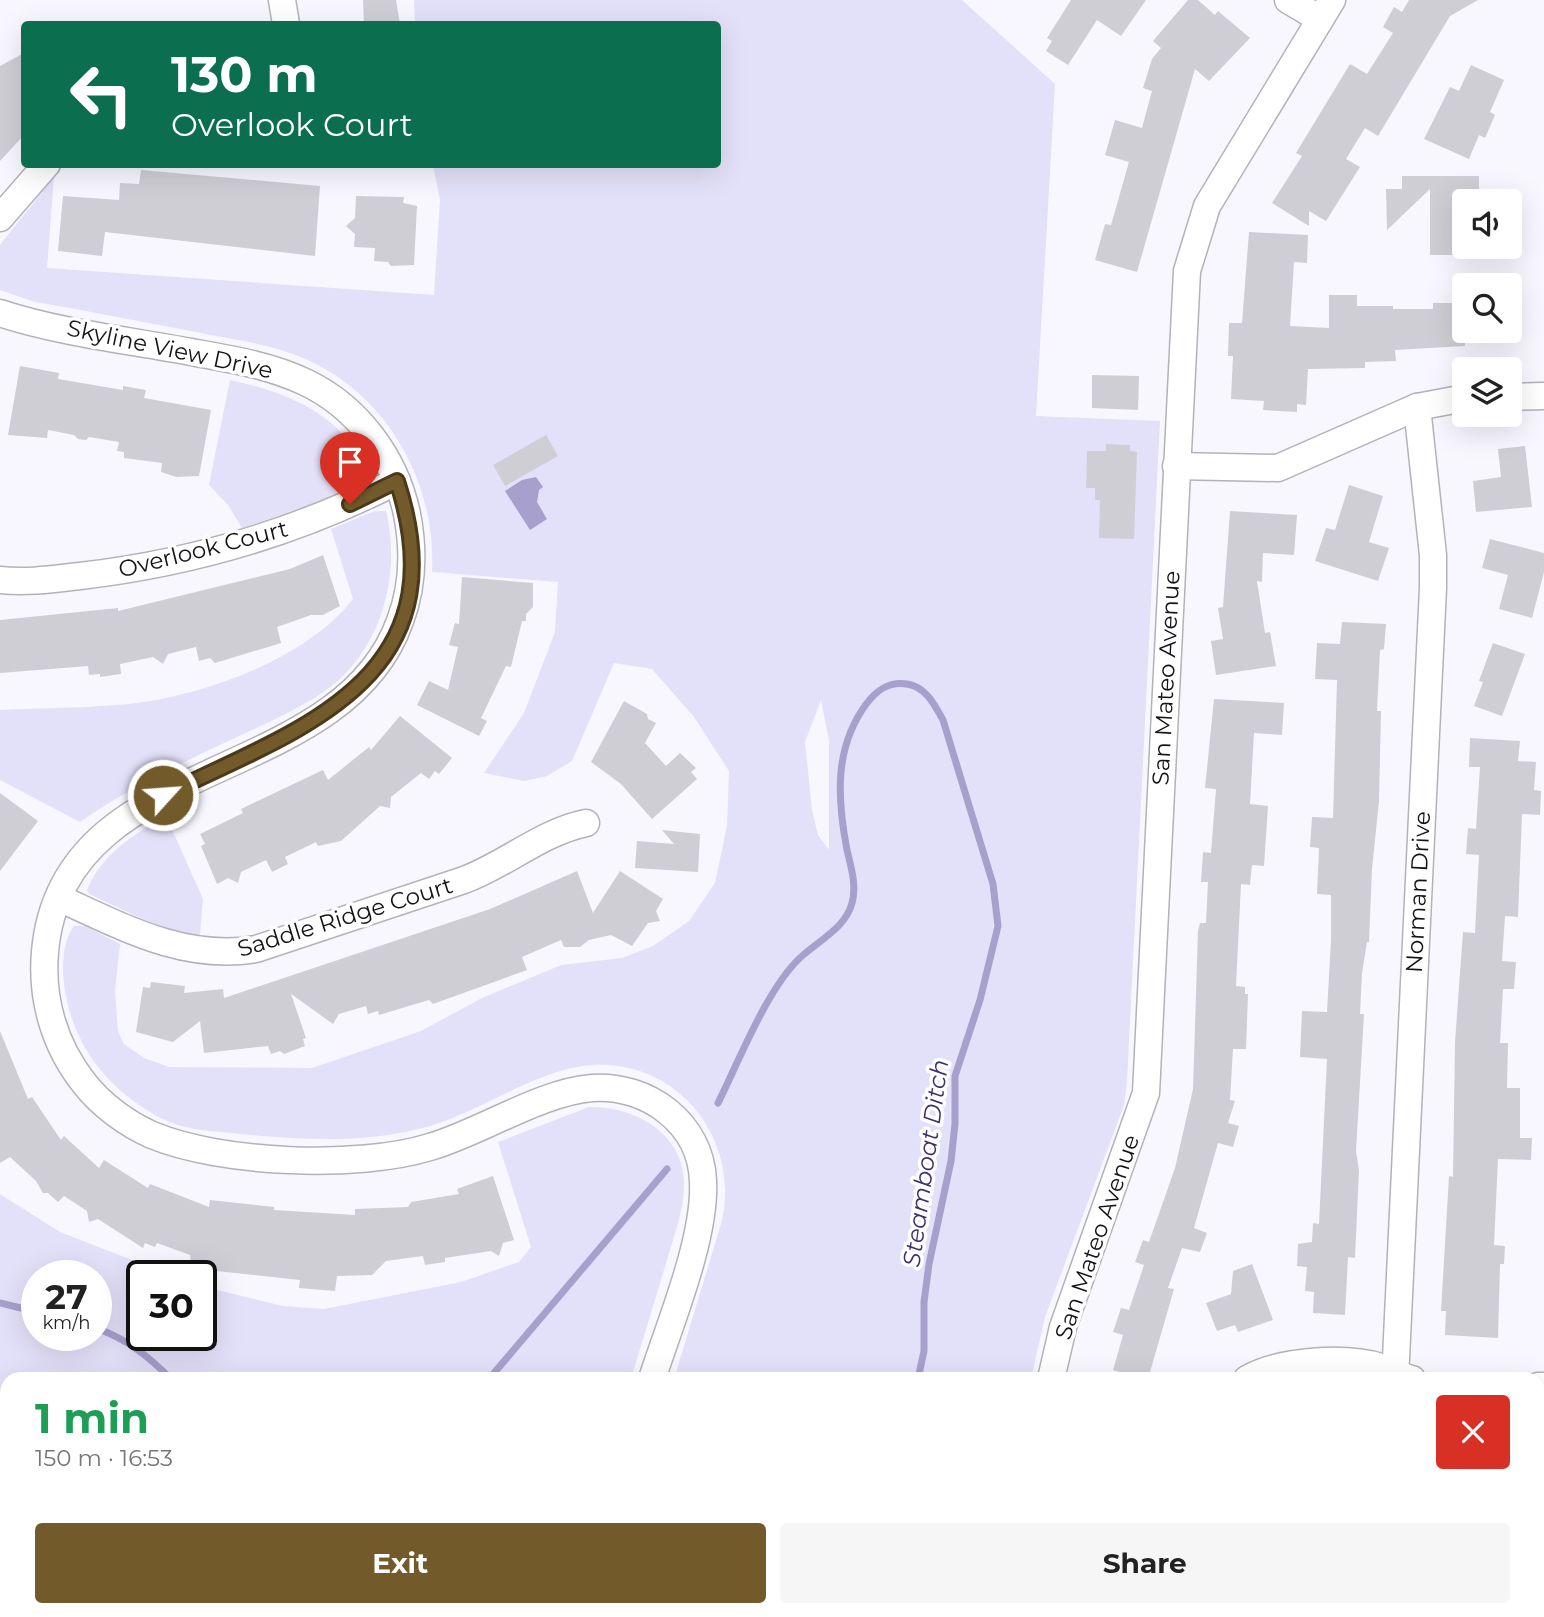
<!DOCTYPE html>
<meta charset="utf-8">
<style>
body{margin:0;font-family:Montserrat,sans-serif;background:#f6f6f6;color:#222;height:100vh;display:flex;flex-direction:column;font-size:26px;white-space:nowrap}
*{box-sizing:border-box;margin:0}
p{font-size:23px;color:#767676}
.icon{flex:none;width:38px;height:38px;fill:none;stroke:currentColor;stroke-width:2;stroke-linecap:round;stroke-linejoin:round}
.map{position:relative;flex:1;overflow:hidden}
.details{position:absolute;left:0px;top:1372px;width:1545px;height:245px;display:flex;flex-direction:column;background:#fff;border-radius:21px 21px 0 0;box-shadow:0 7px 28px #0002}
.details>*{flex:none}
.guide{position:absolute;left:21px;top:21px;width:700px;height:147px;border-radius:7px;box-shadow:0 7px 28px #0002;background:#0b6e4f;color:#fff;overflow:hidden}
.controls{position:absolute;left:1452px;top:189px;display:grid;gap:14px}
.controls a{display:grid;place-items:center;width:70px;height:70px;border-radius:7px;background:#fff;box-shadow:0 7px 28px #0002;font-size:35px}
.speed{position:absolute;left:21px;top:1260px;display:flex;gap:14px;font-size:35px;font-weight:700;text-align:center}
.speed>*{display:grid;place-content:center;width:91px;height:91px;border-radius:50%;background:#fff;box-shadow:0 7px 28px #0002;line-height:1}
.speed small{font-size:18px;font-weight:400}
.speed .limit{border:4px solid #111;border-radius:10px;background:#fff;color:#111}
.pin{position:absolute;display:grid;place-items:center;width:60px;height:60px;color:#fff;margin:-72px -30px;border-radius:50% 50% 50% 0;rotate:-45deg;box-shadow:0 0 7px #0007}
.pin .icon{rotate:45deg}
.me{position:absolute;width:77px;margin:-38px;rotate:64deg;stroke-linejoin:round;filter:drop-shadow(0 0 5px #0008)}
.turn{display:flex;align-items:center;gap:24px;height:147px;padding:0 35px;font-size:32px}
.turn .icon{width:91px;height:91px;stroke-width:2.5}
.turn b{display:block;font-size:49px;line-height:60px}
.round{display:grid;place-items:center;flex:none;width:74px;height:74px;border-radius:7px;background:#f6f6f6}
.overview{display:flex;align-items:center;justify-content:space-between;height:119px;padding:0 35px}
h1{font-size:42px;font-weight:700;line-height:52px;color:#1e9e55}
.button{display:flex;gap:14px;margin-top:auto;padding:14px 35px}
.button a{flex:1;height:80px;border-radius:7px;background:#725a2a;color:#fff;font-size:28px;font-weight:700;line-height:80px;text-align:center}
.button a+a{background:#f6f6f6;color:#222}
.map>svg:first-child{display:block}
</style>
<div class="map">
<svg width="1544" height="1617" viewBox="0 0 1544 1617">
<rect width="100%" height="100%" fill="#f8f7ff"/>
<g fill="#e3e0f9" fill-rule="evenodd">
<path d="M414,0H962L1055,84L1036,416L1160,421L1127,1082L1124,1105L1045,1317L1031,1379H674L721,1224C742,1142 680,1060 593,1065C538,1068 483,1111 430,1126C367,1144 304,1140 240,1134C216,1131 189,1131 167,1121C129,1103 95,1072 78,1034C65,1006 54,953 74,926H85L120,944L115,991L118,1031L124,1044L144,1058L169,1067L312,1068L421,1031L482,998L561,965L622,958L653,946L689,921L715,883L727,826L729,771L694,717L652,669L614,663L572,761L547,776L524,781L484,773L524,713L555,632L558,582L432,572C437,476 380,381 284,351C256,342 225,338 196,332C142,322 89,311 35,302L0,290V245L54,177L47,268L434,295L440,200L433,165L718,164V24H415ZM821,700L829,741V850L818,835L812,810L805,742Z"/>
<path d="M230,380C278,390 327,408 356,450C363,460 369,467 366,480L302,508L242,528L228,505L209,485Z"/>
<path d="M375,511H386C401,572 383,644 333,685C303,708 268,722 235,738C181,763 129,788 80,822L0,780V710C43,708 86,708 129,704C203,696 307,659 353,599L331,529Z"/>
<path d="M166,816L203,899L200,935C161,931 125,910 89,894L87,890C102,854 134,834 166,816Z"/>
<path d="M589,1107C633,1106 683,1132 684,1182C685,1208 674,1235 667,1260C655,1300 643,1339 631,1379H7V1487L0,1486V1194L60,1232L173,1276H142V1335H201V1286L283,1306L324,1309L461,1282L519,1262L531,1247L498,1142ZM37,1276H96V1335H37Z"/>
<path d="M279,1610H506L500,1617H288Z"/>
<path d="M560,1610H974L970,1617H554Z"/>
</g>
<path fill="#a7a0cd" d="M536,477L543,487L539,490L537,502L547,519L530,530L505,491L522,480Z"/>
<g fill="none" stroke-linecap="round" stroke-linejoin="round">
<g stroke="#a7a0cd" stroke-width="7">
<path d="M718,1103C739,1061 768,986 802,956C820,940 846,927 852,903C857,886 851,867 847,850C837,798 834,747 867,703C877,690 889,681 907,684C926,687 934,704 943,720L993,884L998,926L980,1000L955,1076V1124L951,1161L929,1264L924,1302V1351L918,1379"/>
<path d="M0,1303L37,1312"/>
<path d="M96,1328C127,1339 148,1356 171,1379"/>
<path d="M489,1379L667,1169"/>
<path d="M891,1617L893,1610"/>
</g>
</g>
<g fill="#cfced5">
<path d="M363,0H396L400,24H364Z"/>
<path d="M1071,0H1146L1121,36L1097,20L1068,65L1046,51L1052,41L1047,38Z"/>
<path d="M1188,0H1198L1215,15L1218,11L1250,38L1209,81L1195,69L1137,272L1095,260L1105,224L1111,225L1129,162L1105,155L1115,120L1142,128L1152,91L1143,88L1152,59L1161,48L1153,41Z"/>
<path d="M1409,0H1478L1450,16L1378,136L1365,128L1346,159L1360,167L1326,221L1309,211V226L1272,203L1302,156L1296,153L1350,64L1367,74L1393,33L1383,27L1394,7L1402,12Z"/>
<path d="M24,53V135L0,161V66Z"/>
<path d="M1471,65L1504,80L1490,112L1495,115L1485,138L1479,135L1469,159L1424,139L1450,87L1459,91Z"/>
<path d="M141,170L320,186L315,256L105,232L102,256L58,251L63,196L119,200L120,183L139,184Z"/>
<path d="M1402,176H1479V201H1465V255H1430V189L1387,230L1386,189H1402Z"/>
<path d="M356,196L404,197L403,203L417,206L414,265L391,266L388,262L374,261L375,248L354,247L355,234L346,226L355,218Z"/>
<path d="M1249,232L1308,235L1307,263L1294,262L1290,326L1329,328V295H1357V306H1393V309H1433V303H1465V346L1395,350L1396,361L1365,362V368L1308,369L1306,405L1297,404V412L1263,410L1264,401L1231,399L1233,356H1228L1229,323H1242Z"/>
<path d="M20,366L59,373L58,379L123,390V386L146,390L144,398L211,410L199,476L176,477L161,472L162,463L124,458V452L117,451L119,442L89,437L86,440L78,439L74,435L48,430L47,438L8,435Z"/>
<path d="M1092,375L1139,376L1138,410L1092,408Z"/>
<path d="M546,435L558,456L505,486L493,465Z"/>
<path d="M1106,444L1130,445V451L1137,452L1134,539L1099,538L1100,500H1095V488H1086L1087,451H1106Z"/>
<path d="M1525,446L1532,507L1476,512L1473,481L1501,477L1498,449Z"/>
<path d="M1349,485L1383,496L1369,542L1389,548L1378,581L1315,561L1326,528L1335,530Z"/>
<path d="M1230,511L1297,515L1294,555L1263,553L1262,582L1257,581L1265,633L1270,632L1276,666L1216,675L1211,641L1223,639L1218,608L1223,607Z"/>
<path d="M1490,539L1544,553V572L1532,618L1499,609L1508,575L1482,568Z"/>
<path d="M323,555L340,606L323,615H311L277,627L281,643L215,663L210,658L199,661L196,647L168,654L163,664L153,657L120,664L121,674L100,677V674L89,675L88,666L0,673V620L118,608V611L290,569Z"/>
<path d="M462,577L533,583V607L526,614V621H522L511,667L506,666L481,718L487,721L479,736L417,705L429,681L448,690L458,647L449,645L455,623L459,624Z"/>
<path d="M1342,622L1386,624L1384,649L1380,650L1377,711H1381L1379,801L1372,869L1369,942H1367L1362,973L1360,1014H1364L1356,1151L1359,1170L1355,1258L1348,1257L1345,1315L1313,1313L1314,1292L1305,1291L1307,1267L1297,1266L1298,1244L1312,1242L1313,1223L1319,1224L1327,1059L1300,1057L1302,1011L1327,1012L1331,940V895L1317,894L1319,848L1310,847L1312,817L1333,818L1337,680L1315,679L1317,643L1340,644Z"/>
<path d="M1493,643L1525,654L1502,716L1474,706L1483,682L1479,681Z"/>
<path d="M1214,699L1284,703L1282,735L1254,733L1250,804L1268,806L1264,866L1252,865L1250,885L1241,884L1236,986L1245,987V994H1248L1246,1049H1233L1230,1100L1235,1101L1228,1123L1239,1126L1233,1147L1218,1143L1194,1228L1207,1233L1200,1252L1182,1248L1168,1288L1174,1289L1148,1379H1143L1113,1370L1123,1335L1113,1332L1121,1308L1129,1310L1144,1265L1135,1262L1143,1240L1149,1242L1175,1168L1193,1089L1198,931L1200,923H1206L1208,882H1201L1203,852L1211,853L1216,789L1205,788Z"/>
<path d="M624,701L647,714L648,719L656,723L645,743L666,766L680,753L696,768L691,772L697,779L652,819L621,784L591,762Z"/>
<path d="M400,716L452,758L439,774L435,771L429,779L421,773L391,797L390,808L380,806L341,841L318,846L316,842L285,857L288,864L272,872L266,860L241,872L238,883L228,878L217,884L201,846L205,844L200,834L243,813L241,809L323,770L328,780L369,747L371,750Z"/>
<path d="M1470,738L1520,741L1518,761L1536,762L1534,790L1541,791L1540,815L1522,814L1518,917L1505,916L1502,961L1516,962L1514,989H1503L1500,1043H1508L1507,1088H1520V1138H1532L1531,1160L1498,1159L1494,1245L1505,1246L1504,1264H1500L1498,1338L1445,1335L1446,1311H1441L1449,1176L1453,1177L1455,1042L1463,932L1475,933L1479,855L1466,854L1468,828L1476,829L1480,767H1469Z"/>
<path d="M0,793L38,821L0,871Z"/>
<path d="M662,830L700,834L698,872L635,868L637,841L674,844Z"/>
<path d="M577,871L593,913L620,871L663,899L656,911L660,921L648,923L632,946L611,935L589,940L580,947H564L561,940L522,957L527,970L433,1004L429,1000L379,1015L378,1011L368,1014L366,1006L339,1014L333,1024L291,994L306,1038L303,1039L305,1046L284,1054L280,1051L271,1054L268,1046L204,1053L200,1021L173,1042L136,1032L143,987L150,988L151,982L185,986L184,993L223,989L224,998L490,909Z"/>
<path d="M0,1031L28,1099L32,1097L61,1140L64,1136L99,1168L104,1160L148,1188L150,1184L209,1207L210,1200L274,1207V1210L355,1215V1209L408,1207L411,1202L459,1194L457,1189L493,1176L514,1240L503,1243L499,1256L491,1251L445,1258V1262L425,1265L423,1256L386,1261L372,1275L337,1276L335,1291L299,1288L300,1280L198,1269L199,1265L191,1263L190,1255L157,1243L155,1247L145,1243L143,1248L98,1219L89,1222L87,1211L64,1196L58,1202L48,1193H43L36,1181L10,1157L0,1163Z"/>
<path d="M1252,1264L1273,1320L1238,1332L1235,1325L1217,1331L1206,1303L1231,1294L1233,1271Z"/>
</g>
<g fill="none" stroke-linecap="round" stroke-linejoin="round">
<g stroke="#b3b2b9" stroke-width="29">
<g id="minor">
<path d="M282,0L286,24"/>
<path d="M1288,0L1320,19"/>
<path d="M0,218L47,164"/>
<path d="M0,313C61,333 128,340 191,352C230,359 269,365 305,382C358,407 395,458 407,514C414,550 413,587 400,621C340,789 62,752 45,952C41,999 54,1045 84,1083C101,1105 127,1124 152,1135C222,1164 358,1169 430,1147C481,1132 541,1092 592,1088C647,1084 701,1123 703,1181C706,1238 670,1323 652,1379"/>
<path d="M1510,397L1544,396"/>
<path d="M1176,466L1278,468L1417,407L1465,398"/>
<path d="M0,580C27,583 53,579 80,576C191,563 298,532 397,481"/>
<path d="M59,898C123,927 184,961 256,949L464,880C505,865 542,832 586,823"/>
<path d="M1051,1379L1063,1327L1146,1093L1187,271L1207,206L1332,0"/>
<path d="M1247,1379C1280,1360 1345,1356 1381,1367C1392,1370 1401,1377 1412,1379"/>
<path d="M1395,1379L1433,588V555L1417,407"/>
<path d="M1538,1386H1544"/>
<path d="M527,1617L533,1610"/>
<path d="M992,1617L997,1610"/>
<path d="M1341,1617L1344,1610"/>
</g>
</g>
<g stroke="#b3b2b9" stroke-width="36">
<g id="tertiary">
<path d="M0,1509L7,1511"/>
<path d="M177,1610L185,1617"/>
</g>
</g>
<use href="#minor" stroke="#fff" stroke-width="26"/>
<use href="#tertiary" stroke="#fff" stroke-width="33"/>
</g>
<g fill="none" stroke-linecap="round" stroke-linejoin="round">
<g stroke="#4a3a1b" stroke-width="18">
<path id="route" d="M163,795C306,727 461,677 397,481L350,504"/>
</g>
<use href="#route" stroke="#725a2a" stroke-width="12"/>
</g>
<g text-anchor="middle" stroke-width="7" stroke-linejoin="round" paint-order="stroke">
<g font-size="23" fill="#131316" stroke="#fff">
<text transform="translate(170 349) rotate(12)" y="8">Skyline View Drive</text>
<text transform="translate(203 549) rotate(-14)" y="8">Overlook Court</text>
<text transform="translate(1166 678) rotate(-87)" y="8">San Mateo Avenue</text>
<text transform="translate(1418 892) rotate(-87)" y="8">Norman Drive</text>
<text transform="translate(345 917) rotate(-17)" y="8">Saddle Ridge Court</text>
<text transform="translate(1097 1237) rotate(-71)" y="8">San Mateo Avenue</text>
</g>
<g font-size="24" font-style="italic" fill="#3e3068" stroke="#fff">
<text transform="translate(926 1163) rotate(-82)" y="8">Steamboat Ditch</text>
</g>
</g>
</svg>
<div class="controls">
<a><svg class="icon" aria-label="sound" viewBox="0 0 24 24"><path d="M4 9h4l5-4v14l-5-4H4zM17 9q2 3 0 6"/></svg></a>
<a><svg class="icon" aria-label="search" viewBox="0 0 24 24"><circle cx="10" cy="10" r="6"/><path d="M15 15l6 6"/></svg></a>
<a><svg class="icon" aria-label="layers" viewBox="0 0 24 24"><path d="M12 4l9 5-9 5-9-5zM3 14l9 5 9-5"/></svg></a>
</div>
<div class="speed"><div>27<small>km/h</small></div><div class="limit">30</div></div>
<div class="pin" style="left:350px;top:504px;background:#d93025"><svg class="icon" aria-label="arrive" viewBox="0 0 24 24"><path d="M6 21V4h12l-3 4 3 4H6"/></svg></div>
<svg class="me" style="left:163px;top:795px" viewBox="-20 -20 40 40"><circle r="17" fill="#725a2a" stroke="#fff" stroke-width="3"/><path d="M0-11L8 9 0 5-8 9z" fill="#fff"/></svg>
<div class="guide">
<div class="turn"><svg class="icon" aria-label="left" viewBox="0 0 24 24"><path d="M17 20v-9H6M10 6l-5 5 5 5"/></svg><div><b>130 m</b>Overlook Court</div></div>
</div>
<section class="details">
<div class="overview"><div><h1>1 min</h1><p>150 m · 16:53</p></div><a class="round" style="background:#d93025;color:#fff"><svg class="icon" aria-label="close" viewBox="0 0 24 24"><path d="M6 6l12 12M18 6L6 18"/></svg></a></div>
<div class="button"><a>Exit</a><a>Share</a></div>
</section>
</div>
